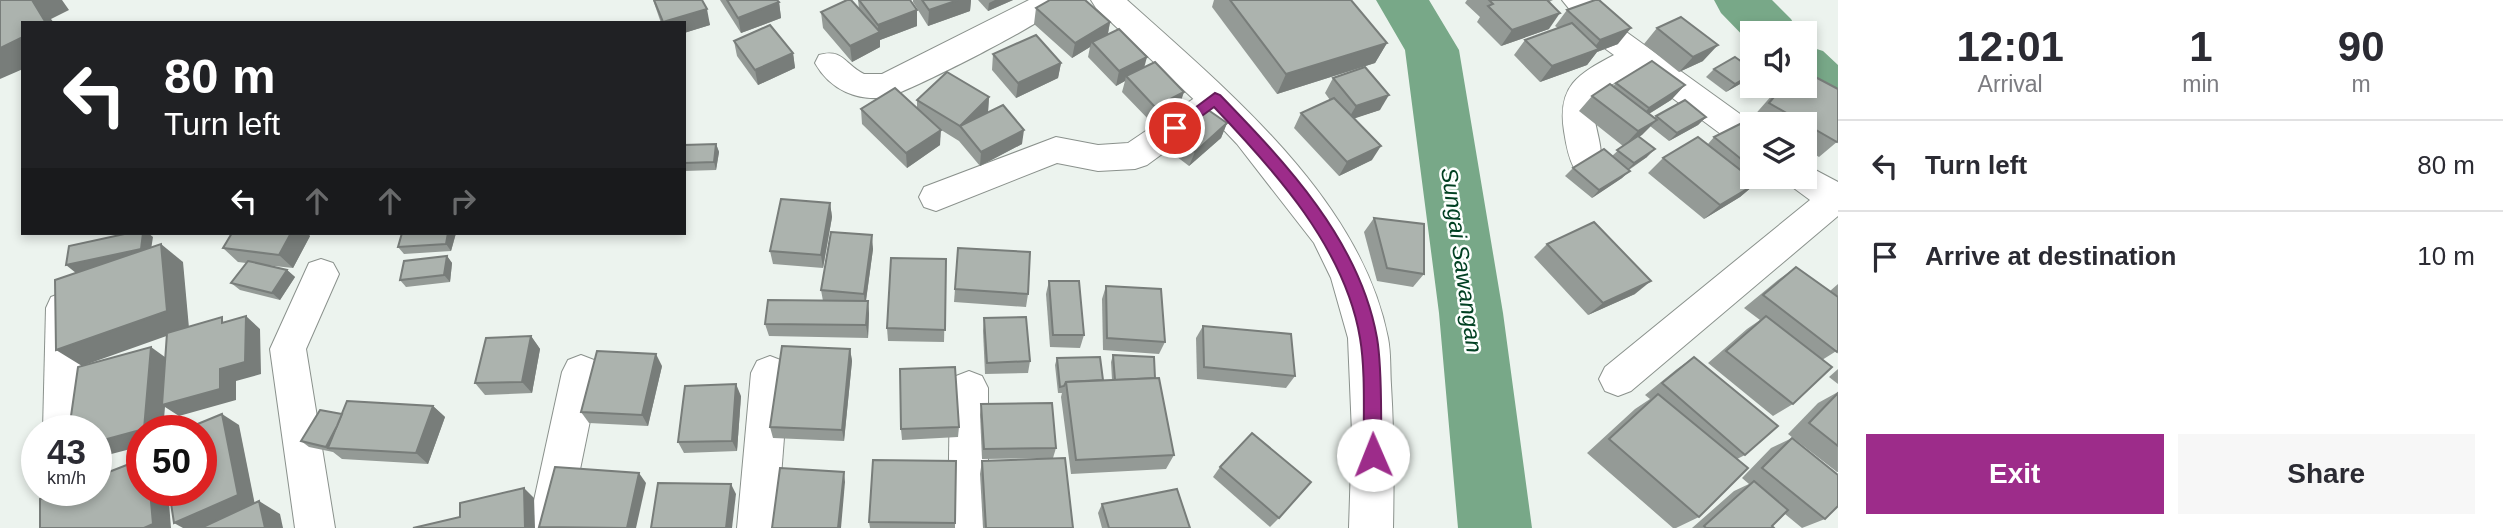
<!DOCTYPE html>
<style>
body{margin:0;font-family:Helvetica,sans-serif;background:#f7f7f7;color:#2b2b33;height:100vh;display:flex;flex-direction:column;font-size:26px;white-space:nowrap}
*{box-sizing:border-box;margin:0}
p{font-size:23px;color:#7c7c81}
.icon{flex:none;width:38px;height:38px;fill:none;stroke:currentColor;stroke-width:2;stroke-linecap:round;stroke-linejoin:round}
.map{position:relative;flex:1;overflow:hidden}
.sheet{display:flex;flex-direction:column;background:#fff;width:665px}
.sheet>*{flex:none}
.banner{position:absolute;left:21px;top:21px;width:665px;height:214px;border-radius:0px;box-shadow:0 4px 10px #0003;background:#202124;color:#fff;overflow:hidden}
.tools{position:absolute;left:1740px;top:21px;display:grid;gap:14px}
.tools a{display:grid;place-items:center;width:77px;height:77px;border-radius:0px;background:#fff;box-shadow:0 4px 10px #0003;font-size:35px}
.speed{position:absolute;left:21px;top:415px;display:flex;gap:14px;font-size:35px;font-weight:700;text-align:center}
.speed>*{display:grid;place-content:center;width:91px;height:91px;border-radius:50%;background:#fff;box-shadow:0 4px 10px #0003;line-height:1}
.speed small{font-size:18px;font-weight:400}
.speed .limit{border:10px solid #d22;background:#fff;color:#111}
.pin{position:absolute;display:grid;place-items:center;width:60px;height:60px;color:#fff;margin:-30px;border:4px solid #fff;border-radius:50%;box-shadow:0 2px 7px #0007}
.me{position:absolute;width:77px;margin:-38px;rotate:359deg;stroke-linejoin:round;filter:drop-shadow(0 0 5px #0008)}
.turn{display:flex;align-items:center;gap:24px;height:147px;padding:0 28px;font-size:32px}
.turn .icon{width:91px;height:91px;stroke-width:2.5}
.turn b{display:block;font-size:49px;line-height:60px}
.lanes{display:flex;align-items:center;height:66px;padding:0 28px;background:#0003;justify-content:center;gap:35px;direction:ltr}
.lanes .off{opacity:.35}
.eta{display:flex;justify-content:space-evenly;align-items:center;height:119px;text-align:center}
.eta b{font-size:42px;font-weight:700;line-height:49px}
.primary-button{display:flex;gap:14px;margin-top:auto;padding:14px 28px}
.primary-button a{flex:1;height:80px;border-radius:0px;background:#9d2c8a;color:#fff;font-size:28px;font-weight:700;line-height:80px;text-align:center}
.primary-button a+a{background:#f7f7f7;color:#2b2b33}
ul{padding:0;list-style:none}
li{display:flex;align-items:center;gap:21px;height:91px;padding:0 28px;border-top:2px solid #e1e1e2}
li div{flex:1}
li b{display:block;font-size:26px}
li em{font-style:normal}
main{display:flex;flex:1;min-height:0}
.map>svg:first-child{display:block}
</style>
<main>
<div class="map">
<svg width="1838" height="528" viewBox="0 0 1838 528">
<rect width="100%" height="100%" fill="#ecf3ee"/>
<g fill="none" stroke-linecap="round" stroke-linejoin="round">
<g fill="#78a888" fill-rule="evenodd">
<path d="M1376,0H1429L1459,50L1503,313L1532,528H1458L1439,313L1405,50Z"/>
<path d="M1714,0H1772L1791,19L1799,33H1752V45L1721,13Z"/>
<path d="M1804,45L1823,51L1838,65V120L1818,114L1791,86H1804Z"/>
</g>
<g stroke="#8a918c" stroke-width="2">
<g id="minor">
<path d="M1029,0H1067C1056,18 914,89 888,97C858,102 830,90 815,63L819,55C843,48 845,65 864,74H882Z"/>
<path d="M1562,0H1594L1618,26L1754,124H1752V153L1741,149L1636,71L1611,85L1596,98C1588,121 1608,147 1598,168L1586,172L1574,168C1568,156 1566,144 1564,131C1557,86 1578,74 1614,55L1596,42Z"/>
<path d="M1210,91L1221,95L1226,103L1221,111L1147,165L1135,169L1098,171L1057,163L936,211L924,207L919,197L924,187L1056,137L1098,145L1128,143L1199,95Z"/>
<path d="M1804,164L1838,182V216L1631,391L1618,396L1605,391L1599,379L1605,367L1810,200L1791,186L1786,177H1804Z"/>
<path d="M321,259L333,263L339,274L306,349L335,528H295L270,349L309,263Z"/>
<path d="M64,292L77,297L82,308L81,430H43L46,308L51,297Z"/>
<path d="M581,355L594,360L600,372L568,528H528L562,372L568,360Z"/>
<path d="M770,356L783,361L789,373L777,528H737L751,373L757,361Z"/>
<path d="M969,371L982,376L988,388V528H948L950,388L956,376Z"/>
</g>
</g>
<g stroke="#8a918c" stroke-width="2">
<path id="major" d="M1091,0H1127C1227,90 1361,199 1388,338C1391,353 1390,370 1391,385C1394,433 1394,480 1393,528H1349L1352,433L1348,338L1331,278L1314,243L1237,144L1203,108L1096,8Z"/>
</g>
<use href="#minor" fill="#fff" fill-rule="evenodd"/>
<use href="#major" fill="#fff" fill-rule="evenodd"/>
</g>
<g fill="#949a96">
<path d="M653,0H702L710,25L684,33V23H661Z"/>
<path d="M720,0H777L779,2L781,18L741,33Z"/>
<path d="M858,0H910L917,26L880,40V47L852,62L823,28L821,12L859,9Z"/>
<path d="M913,0H971L970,11L928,26L913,2Z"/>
<path d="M978,0H1013L988,11Z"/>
<path d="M1214,0H1351L1387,43L1375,63L1277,94L1212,7Z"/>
<path d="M1467,0H1553L1549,2V29L1501,46L1477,22L1480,17L1465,3Z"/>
<path d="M1036,8L1110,22L1108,34L1144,67L1179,107L1151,122L1122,92L1125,81L1116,86L1088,57L1090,47L1072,58L1034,24Z"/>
<path d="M1567,10L1618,44L1597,52L1587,65L1540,82L1514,55L1525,40L1558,28L1555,26Z"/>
<path d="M1657,28L1703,61L1679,72L1644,44Z"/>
<path d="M734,41L793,53L795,68L758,85L737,56Z"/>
<path d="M993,54L1061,63L1058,78L1016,98L992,70Z"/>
<path d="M1714,69H1752V76L1747,80L1726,92L1706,77Z"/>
<path d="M1333,78L1380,110L1354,118L1372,160L1339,176L1294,128L1301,113L1330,100L1325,93Z"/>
<path d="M1616,83L1685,85L1671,100L1649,114L1654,118L1656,116L1706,117L1698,125L1669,141L1650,126L1639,137L1647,157L1629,170L1622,178L1592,198L1565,176L1573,168L1612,156L1623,146L1579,111L1592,96L1613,86Z"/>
<path d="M1780,86H1804L1838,141L1819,157L1804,148V124H1763L1752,118Z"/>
<path d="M989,97L988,112L1022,144L980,166L959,141L938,128L940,145L907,168L862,124L861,109H917V100Z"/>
<path d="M1227,123L1221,138L1189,166L1164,147L1168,133Z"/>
<path d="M1752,125V177H1769L1753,186L1740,197L1704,219L1648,173L1663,158L1708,144L1714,137Z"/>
<path d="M716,144L719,152L716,170L684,171V145Z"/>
<path d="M830,203L832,217L823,268L773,264L770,251Z"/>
<path d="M1374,218L1424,274L1413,287L1377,281L1364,232Z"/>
<path d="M232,233H307L310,236L293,268L265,265L287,270L295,277L280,300L240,290L231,283L246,263L238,262L223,248Z"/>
<path d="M456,233L451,251L404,254L398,247Z"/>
<path d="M1547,244L1635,294L1588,315L1534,257Z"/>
<path d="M873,249L866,301H868L869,314L868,338L769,336L765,324L823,301L821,290Z"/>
<path d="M447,256L452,263L450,282L406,287L400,280Z"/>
<path d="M946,259L944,342L888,341L887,328Z"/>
<path d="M1796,267L1830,291L1838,284V350L1822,360L1793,404L1773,416L1708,363L1747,329L1760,320L1744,308L1778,280Z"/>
<path d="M1049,281L1084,335L1080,348L1050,347L1046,294Z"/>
<path d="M1106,286L1165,342L1159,354L1103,350L1102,299Z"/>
<path d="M955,289L1028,294L1026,307L954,302Z"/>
<path d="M984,318L1030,361L1028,373L985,374L983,331Z"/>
<path d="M1203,326L1295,376L1286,388L1197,379L1196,338Z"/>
<path d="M531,336L540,349L532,393L485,395L475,383Z"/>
<path d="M850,349L852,361L844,441L773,438L770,427Z"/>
<path d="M1113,355L1155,378L1174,455L1166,469L1071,474L1061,397L1062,393H1058L1055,365L1057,358L1103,380H1112L1111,362Z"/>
<path d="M1694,357L1745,455L1737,459L1699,517L1676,528H1673L1587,453L1635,409L1650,399L1645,395L1677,369Z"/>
<path d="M662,366L648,426L589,423L581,412Z"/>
<path d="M1838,369V384L1829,377Z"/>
<path d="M1838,392V472H1837L1788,434L1818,403Z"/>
<path d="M741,396L737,451L684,453L678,442Z"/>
<path d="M981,404L1056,448L1053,458L982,459L980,415Z"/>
<path d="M433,406L445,417L428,464L342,459L333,452L309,447L301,441L342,414Z"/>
<path d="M959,427L958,437L902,440L901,429Z"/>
<path d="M1792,438L1825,519L1802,528L1785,514L1772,526L1774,528H1692L1734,491L1749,484L1742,478L1771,448Z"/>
<path d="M956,461L955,528H870L869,522Z"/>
<path d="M982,461L1073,528H983L980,474Z"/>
<path d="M1220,467L1279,518L1270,527L1213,477Z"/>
<path d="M1102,504L1190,528H1102L1098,513Z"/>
</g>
<g fill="#787d7a">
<path d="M32,0H62L69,10L51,19L54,23H46Z"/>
<path d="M958,0H971L970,11L928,26L929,10Z"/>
<path d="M995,0H1013L988,11L989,3Z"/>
<path d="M779,2L781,18L741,33L738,18Z"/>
<path d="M707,9L710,25L684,33V23L663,22Z"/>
<path d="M917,10V26L880,40V47L852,62L850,46L878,33V25Z"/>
<path d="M1560,13L1549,29L1501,46L1512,30Z"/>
<path d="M1110,22L1107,38L1092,42L1090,47L1072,58L1075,43Z"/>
<path d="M1631,28L1618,44L1597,52L1587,65L1540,82L1552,66L1590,53L1600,40Z"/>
<path d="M23,37V69L0,79V48Z"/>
<path d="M1387,43L1375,63L1277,94L1286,74Z"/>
<path d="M1718,45L1703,61L1679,72L1693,57Z"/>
<path d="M793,53L795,68L758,85L755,70Z"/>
<path d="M1147,57L1143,72L1126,76L1125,81L1116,86L1119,71Z"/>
<path d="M1061,63L1058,78L1016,98L1018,83Z"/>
<path d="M1752,74V76L1747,80L1726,92L1735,84Z"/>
<path d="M1685,85L1671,100L1634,123L1649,108Z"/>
<path d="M1184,92L1179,107L1151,122L1155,107Z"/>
<path d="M1389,95L1380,110L1347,121L1356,106Z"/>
<path d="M989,97L988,112L960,126L959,141L960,126Z"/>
<path d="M1706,117L1698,125L1669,141L1677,133Z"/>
<path d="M1657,120L1642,135L1624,146L1638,131Z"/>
<path d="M1227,123L1221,138L1189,166L1195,152Z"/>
<path d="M941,130L940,145L907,168L906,153Z"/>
<path d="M1024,130L1022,144L980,166L981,152Z"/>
<path d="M716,144L719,152L716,170L714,162Z"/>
<path d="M1381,146L1372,160L1339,176L1347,162Z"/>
<path d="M1655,149L1647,157L1626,171L1634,163Z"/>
<path d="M1630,171L1622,178L1592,198L1599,190Z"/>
<path d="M1761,177H1769L1753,186L1740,197L1704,219L1720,205L1745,190Z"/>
<path d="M830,203L832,217L823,268L821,255Z"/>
<path d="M143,233H148L153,237L150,256L76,273L66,265Z"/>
<path d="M291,233H307L310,236L293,268L279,255Z"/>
<path d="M448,233H456L451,251L446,244Z"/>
<path d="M872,235L873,249L865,307L864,294Z"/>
<path d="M161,244L183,262L189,328L82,366L56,350Z"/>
<path d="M447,256L452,263L450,282L444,275Z"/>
<path d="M287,270L295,277L280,300L272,293Z"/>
<path d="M1651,281L1635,294L1588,315L1603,303Z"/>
<path d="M868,301L869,314L868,338L866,325Z"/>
<path d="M246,316L260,329L261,374L236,381V400L179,416L165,407L163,430H142V446L96,458V442L151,347L169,360L220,369Z"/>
<path d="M531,336L540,349L532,393L522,382Z"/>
<path d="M850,349L852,361L844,441L842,430Z"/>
<path d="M656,354L662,366L648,426L642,415Z"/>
<path d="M736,384L741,396L737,451L732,441Z"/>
<path d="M433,406L445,417L428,464L416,453Z"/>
<path d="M222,414L239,425L255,505L202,528H183L174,523Z"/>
<path d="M344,415L328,448L333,452L326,447Z"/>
<path d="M844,472L845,482L841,528H838Z"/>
<path d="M639,473L646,483L636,528H627Z"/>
<path d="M731,484L736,494L732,528H726Z"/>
<path d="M524,488L534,498L535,528H525Z"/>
<path d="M150,490H168L171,528H144Z"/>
<path d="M259,501L280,514L283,528H265Z"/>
</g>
<g fill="#acb3ae" stroke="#787d7a" stroke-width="2">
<path d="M0,0H32L46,23H23V37L0,48Z"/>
<path d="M654,0H702L707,9L663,22Z"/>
<path d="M727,0H777L779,2L738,18Z"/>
<path d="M847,0H851L880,32L850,46L821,12Z"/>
<path d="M859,0H910L917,10L878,25Z"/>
<path d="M922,0H958L929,10Z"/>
<path d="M1050,0H1085L1110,22L1075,43L1036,8Z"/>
<path d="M1230,0H1351L1387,43L1286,74Z"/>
<path d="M1489,0H1547L1560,13L1512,30L1488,6L1493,4Z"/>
<path d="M1595,0H1599L1631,28L1600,40L1567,10Z"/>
<path d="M1681,17L1718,45L1693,57L1657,28Z"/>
<path d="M1572,23L1599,49L1552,66L1525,40Z"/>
<path d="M770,25L793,53L755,70L734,41Z"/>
<path d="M1119,29L1147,57L1119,71L1092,42Z"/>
<path d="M1036,35L1061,63L1018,83L993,54Z"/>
<path d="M1735,57L1752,69V74L1735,84L1714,69Z"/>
<path d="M1652,61L1685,85L1649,108L1616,83Z"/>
<path d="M1155,62L1184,92L1155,107L1126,76Z"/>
<path d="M1365,67L1389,95L1356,106L1333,78Z"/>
<path d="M1804,71L1838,89V141L1837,142L1769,103L1783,86H1804Z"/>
<path d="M947,72L989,97L960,126L917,100Z"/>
<path d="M1610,84L1657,120L1638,131L1592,96Z"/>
<path d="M895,88L941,130L906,153L861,109Z"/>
<path d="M1334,98L1381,146L1347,162L1301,113Z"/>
<path d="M1685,100L1706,117L1677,133L1656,116Z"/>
<path d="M1003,105L1024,130L981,152L960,126Z"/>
<path d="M1201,105L1227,123L1195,152L1168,133Z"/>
<path d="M1746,121L1752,125V168L1714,137Z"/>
<path d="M1638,136L1655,149L1634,163L1617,150Z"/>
<path d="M1698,137L1757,183L1720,205L1663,158Z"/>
<path d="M716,144L714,162L684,163V145Z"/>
<path d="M1604,149L1630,171L1599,190L1573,168Z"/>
<path d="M781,199L830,203L821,255L770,251Z"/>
<path d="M1374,218L1424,224V274L1387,268Z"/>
<path d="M1594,222L1651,281L1603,303L1547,244Z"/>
<path d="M831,232L872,235L864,294L821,290Z"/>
<path d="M129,233H143L141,249L66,265L69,246Z"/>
<path d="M232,233H291L279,255L223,248Z"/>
<path d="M402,233H448L446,244L398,247Z"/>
<path d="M161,244L167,311L56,350L55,280Z"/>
<path d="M958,248L1030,252L1028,294L955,289Z"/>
<path d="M447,256L444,275L400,280L404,261Z"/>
<path d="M891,258L946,259L945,330L887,328Z"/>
<path d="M248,261L287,270L272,293L231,283Z"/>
<path d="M1796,267L1838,297V350L1837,352L1763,295Z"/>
<path d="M1049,281H1079L1084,335H1053Z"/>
<path d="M1106,286L1161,289L1165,342L1107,338Z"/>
<path d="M768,300L868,301L866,325L765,324Z"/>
<path d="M246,316L245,362L220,369V389L162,405L167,333L222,317V323Z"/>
<path d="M1766,316L1832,367L1793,404L1726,351Z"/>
<path d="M1026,317L1030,361L987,363L984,318Z"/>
<path d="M1203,326L1291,334L1295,376L1204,367Z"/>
<path d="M531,336L522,382L475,383L486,338Z"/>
<path d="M782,346L850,349L842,430L770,427Z"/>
<path d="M151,347L144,429L96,442V430H69L78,367Z"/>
<path d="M597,351L656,354L642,415L581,412Z"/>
<path d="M1113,355L1154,357L1155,378L1115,380Z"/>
<path d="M1100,357L1103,380L1066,382L1064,386L1060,387L1057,358Z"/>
<path d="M1694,357L1778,426L1745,455L1662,383Z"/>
<path d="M955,367L959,427L901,429L900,369Z"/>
<path d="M1159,378L1174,455L1076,460L1066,382Z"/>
<path d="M736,384L732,441L678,442L685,386Z"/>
<path d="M1838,393V446L1809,423Z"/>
<path d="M1658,394L1748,468L1699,517L1609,439Z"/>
<path d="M347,401L433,406L416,453L328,448Z"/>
<path d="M1052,403L1056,448L984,449L981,404Z"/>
<path d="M320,410L342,414L337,426L326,447L301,441Z"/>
<path d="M222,414L238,495L174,523L169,490H201V430H183Z"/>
<path d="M1252,433L1311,482L1279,518L1220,467Z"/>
<path d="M1792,438L1838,475V506L1825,519L1762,468Z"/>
<path d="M1065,458L1073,528H986L982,461Z"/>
<path d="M142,459V490H150L153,524L144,528H40V499L64,490H96V477Z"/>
<path d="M873,460L956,461L955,523L869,522Z"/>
<path d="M555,467L639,473L627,528L539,527Z"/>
<path d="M780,468L844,472L838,528H772Z"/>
<path d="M1754,481L1788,510L1772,526L1774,528H1706L1704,526Z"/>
<path d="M658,483L731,484L726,528H651Z"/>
<path d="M524,488L525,528H413L460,517V503Z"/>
<path d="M1177,489L1190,528H1109L1102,504Z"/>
<path d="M259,501L265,528H201Z"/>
</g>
<path fill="#9d2c8a" stroke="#661d5a" stroke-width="2" d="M1215,93L1220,95C1286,163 1360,241 1377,338C1383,373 1380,419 1382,455L1379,461L1373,463L1367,461L1364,455C1363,419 1366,373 1360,338C1345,248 1275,171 1214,107L1180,132H1170L1168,128Z"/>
<g text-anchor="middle" stroke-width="5" stroke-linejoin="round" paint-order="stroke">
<g font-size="23" font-style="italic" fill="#014022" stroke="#fdfffe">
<text transform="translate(1462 260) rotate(82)" y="8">Sungai Sawangan</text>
</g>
</g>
</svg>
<div class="tools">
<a><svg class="icon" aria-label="sound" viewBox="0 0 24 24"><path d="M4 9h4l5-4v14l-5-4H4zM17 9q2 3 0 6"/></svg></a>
<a><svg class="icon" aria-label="layers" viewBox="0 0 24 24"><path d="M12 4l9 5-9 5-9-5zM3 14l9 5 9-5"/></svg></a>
</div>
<div class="speed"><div>43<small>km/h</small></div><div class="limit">50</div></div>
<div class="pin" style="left:1175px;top:128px;background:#d93025"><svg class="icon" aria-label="arrive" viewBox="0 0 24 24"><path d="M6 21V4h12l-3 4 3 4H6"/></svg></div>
<svg class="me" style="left:1373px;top:455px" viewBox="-20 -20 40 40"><circle r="19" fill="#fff"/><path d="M0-13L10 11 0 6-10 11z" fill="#9d2c8a"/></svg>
<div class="banner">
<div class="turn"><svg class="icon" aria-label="left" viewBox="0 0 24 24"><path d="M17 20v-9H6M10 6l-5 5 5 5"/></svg><div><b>80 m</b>Turn left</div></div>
<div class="lanes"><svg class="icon" aria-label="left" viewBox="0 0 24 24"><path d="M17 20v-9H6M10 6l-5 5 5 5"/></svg><svg class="icon off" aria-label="ahead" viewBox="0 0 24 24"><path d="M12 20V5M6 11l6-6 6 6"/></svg><svg class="icon off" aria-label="ahead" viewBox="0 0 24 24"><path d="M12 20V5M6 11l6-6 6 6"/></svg><svg class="icon off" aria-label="right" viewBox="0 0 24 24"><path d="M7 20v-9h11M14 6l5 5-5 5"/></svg></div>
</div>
</div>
<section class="sheet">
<div class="eta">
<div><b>12:01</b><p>Arrival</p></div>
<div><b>1</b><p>min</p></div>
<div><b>90</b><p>m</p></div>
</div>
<ul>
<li><svg class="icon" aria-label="left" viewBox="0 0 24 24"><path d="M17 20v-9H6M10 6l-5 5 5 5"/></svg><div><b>Turn left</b></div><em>80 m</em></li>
<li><svg class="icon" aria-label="arrive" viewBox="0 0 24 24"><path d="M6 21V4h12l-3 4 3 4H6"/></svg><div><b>Arrive at destination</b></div><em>10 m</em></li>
</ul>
<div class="primary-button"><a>Exit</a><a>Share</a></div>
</section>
</main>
